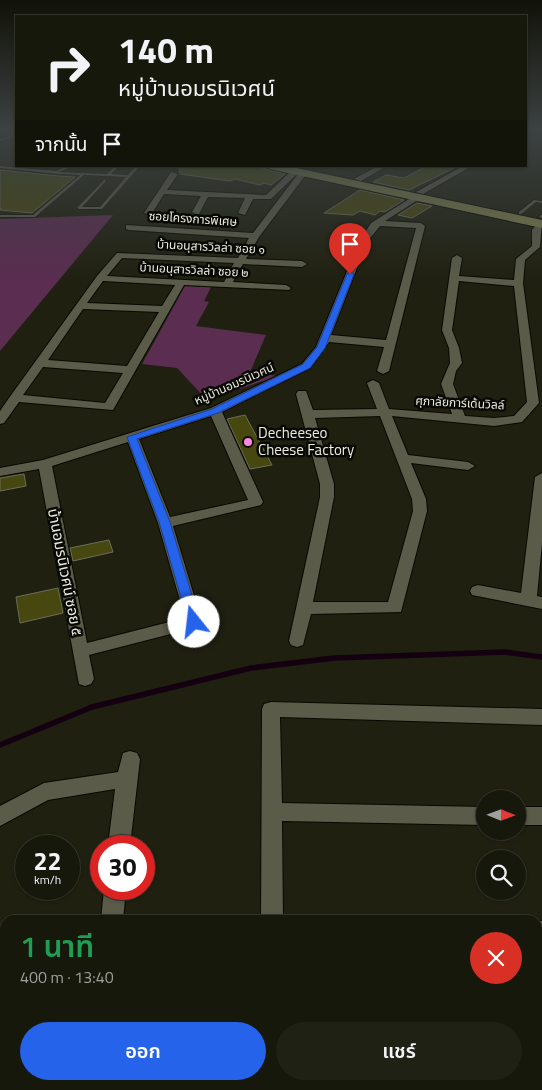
<!DOCTYPE html>
<html lang="th">
<meta charset="utf-8">
<style>
body{margin:0;font-family:"Titillium Web","Noto Sans Thai",sans-serif;background:#202115;color:#f1f3f6;height:100vh;display:flex;flex-direction:column;font-size:19px;white-space:nowrap}
*{box-sizing:border-box;margin:0}
p{font-size:16px;color:#9ea09d}
.icon{flex:none;width:28px;height:28px;fill:none;stroke:currentColor;stroke-width:2;stroke-linecap:round;stroke-linejoin:round}
.map{position:relative;flex:1;overflow:hidden}
.panel{position:absolute;left:0px;top:915px;width:542px;height:175px;display:flex;flex-direction:column;background:#17180c;border-radius:15px 15px 0 0;box-shadow:0 1px 4px #0004,0 0 0 1px #36372d}
.panel>*{flex:none}
.top-card{position:absolute;left:15px;top:15px;width:512px;height:152px;border-radius:0px;box-shadow:0 1px 4px #0004,0 0 0 1px #36372d;background:#17180c;color:#f1f3f6;overflow:hidden}
.needle{width:32px;rotate:91deg}
.tools{position:absolute;left:476px;top:790px;display:grid;gap:10px}
.tools a{display:grid;place-items:center;width:50px;height:50px;border-radius:50%;background:#17180c;box-shadow:0 1px 4px #0004,0 0 0 1px #36372d;font-size:25px}
.speed{position:absolute;left:15px;top:835px;display:flex;gap:10px;font-size:25px;font-weight:700;text-align:center}
.speed>*{display:grid;place-content:center;width:65px;height:65px;border-radius:50%;background:#17180c;box-shadow:0 1px 4px #0004,0 0 0 1px #36372d;line-height:1}
.speed small{font-size:12px;font-weight:400}
.speed .limit{border:8px solid #d22;background:#fff;color:#111}
.pin{position:absolute;display:grid;place-items:center;width:42px;height:42px;color:#fff;margin:-51px -21px;border-radius:50% 50% 50% 0;rotate:-45deg;box-shadow:0 0 5px #0007}
.pin .icon{rotate:45deg}
.me{position:absolute;width:55px;margin:-28px;rotate:344deg;stroke-linejoin:round;filter:drop-shadow(0 0 4px #0008)}
.turn{display:flex;align-items:center;gap:18px;height:105px;padding:0 20px;font-size:22px}
.turn .icon{width:65px;height:65px;stroke-width:2.5}
.turn b{display:block;font-size:35px;line-height:42px}
.then{display:flex;align-items:center;height:48px;padding:0 20px;background:#0003;gap:10px;font-size:19px}
.round{display:grid;place-items:center;flex:none;width:52px;height:52px;border-radius:26px;background:#202115}
.overview{display:flex;align-items:center;justify-content:space-between;height:85px;padding:0 20px}
h1{font-size:30px;font-weight:600;line-height:38px;color:#1e9e55}
.action{display:flex;gap:10px;margin-top:auto;padding:10px 20px}
.action a{flex:1;height:58px;border-radius:30px;background:#2563eb;color:#fff;font-size:20px;font-weight:600;line-height:58px;text-align:center}
.action a+a{background:#202115;color:#f1f3f6}
.map>svg:first-child{display:block}
</style>
<div class="map">
<svg width="542" height="1090" viewBox="0 0 542 1090">
<rect width="100%" height="100%" fill="#1f2010"/>
<g fill="#5a2d51">
<path d="M113,215L0,351V219Z"/>
<path d="M185,286L211,287L204,301L209,302L196,326L266,335L250,372L278,376L207,400L177,368L142,364Z"/>
</g>
<g fill="none" stroke-linecap="round" stroke-linejoin="round">
<path stroke="#150011" stroke-width="5.5" d="M0,745L92,707L251,668L334,658L505,652L542,657"/>
</g>
<g fill="#474710" stroke="#6c6d5b">
<path d="M179,166H255L285,174L271,185L264,183L260,185L235,179L230,181L180,174Z"/>
<path d="M427,166H458L409,190L373,182L386,175L404,178Z"/>
<path d="M0,170L58,176L75,177L32,213L0,210Z"/>
<path d="M360,190L404,200L385,212L380,211L375,215L360,211L353,215L324,213Z"/>
<path d="M417,203L432,206L412,218L398,215Z"/>
<path d="M245,415L272,465L250,469L227,419Z"/>
<path d="M24,474L26,486L0,491V478Z"/>
<path d="M109,540L113,552L73,561L70,548Z"/>
<path d="M58,588L63,613L20,623L16,597Z"/>
</g>
<g fill="none" stroke-linecap="round" stroke-linejoin="round">
<g stroke="#090901" stroke-width="1">
<g id="service">
<path d="M16,134V136L0,141V139Z"/>
<path d="M0,166L56,171L68,166H74L59,172L107,174L115,166H119L111,174L128,175L136,166H140L102,209H79L77,208L105,179L106,181L82,207H100L126,177L84,175L35,217H0V215H33L80,175L58,174L0,168Z"/>
<path d="M534,200L542,201V203L536,202L521,214H519V212Z"/>
<path d="M541,215H542V218L539,217Z"/>
</g>
</g>
<g stroke="#090901" stroke-width="2">
<g id="minor">
<path d="M378,166H387L361,181L354,179Z"/>
<path d="M463,166H472L423,194L416,192Z"/>
<path d="M292,170L299,172L271,199H253L245,215L238,213L245,198L208,197L199,214H196L192,212L201,196L164,194L151,215L144,213L171,172L178,174L167,190L266,195Z"/>
<path d="M298,174L305,176L259,237L246,259L302,261L307,264L302,267L243,264L233,282L286,285L291,288L289,290L184,285L113,410L19,402L4,423L0,424V411L9,398L97,276L117,253L238,258L249,238L129,230L126,229V225L253,233ZM122,258L234,263L224,282L107,276ZM103,281L175,285L162,306L87,303ZM83,309L159,312L127,366L48,360ZM43,367L123,373L105,403L23,395Z"/>
<path d="M414,196L421,198L385,221L421,223L425,226L389,371L383,374L377,371L384,347L329,342L310,368L222,412L263,502L261,505L173,526L202,622L200,626L194,628L89,655L94,679L91,684L85,686L79,684L39,469L0,476V468L43,460L211,408L302,364L316,347L359,242L371,223ZM380,226L416,228L386,340L331,335L367,242ZM211,416L248,500L170,517L139,439ZM128,442L158,523L185,618L87,643L52,466Z"/>
<path d="M539,222H542L540,247L525,260L523,283L539,403L522,422L494,426L392,416L408,455L468,462L475,466L468,470L411,463L426,499L427,511L401,612L311,614L303,645L297,647L291,645L289,641L320,497V484L296,394L298,391H306L313,410L377,409L367,383L373,380L379,383L389,409L452,414L441,384L450,363L449,348L442,330L452,258L457,255L462,258L459,276L514,280L516,259L532,246V230ZM459,281L514,286L527,402L514,416L494,418L465,416L453,384L456,371L462,363L459,348L452,330ZM380,416L412,499L413,511L388,602H313L334,497V484L315,418Z"/>
<path d="M542,473V543L537,596L542,597V609L472,595L470,591L472,587L478,585L521,593L535,477Z"/>
<path d="M271,702L542,709V725L280,717L282,803L485,807V825L282,821L283,920H261L262,709L264,704Z"/>
<path d="M130,751L137,753L140,759L130,846H108L115,789L48,800L0,826V806L44,783L118,772L123,753Z"/>
<rect x="518" y="807" width="24" height="18"/>
<path d="M104,889H126L123,920H101Z"/>
<path d="M538,921H542V945L538,944Z"/>
<rect x="83" y="1085" width="26" height="5"/>
<rect x="260" y="1085" width="26" height="5"/>
</g>
</g>
<g stroke="#090901" stroke-width="2">
<path id="primary" d="M265,166H287L542,220V228L270,169Z"/>
</g>
<use href="#service" fill="#5a5b49" fill-rule="evenodd"/>
<use href="#minor" fill="#5a5b49" fill-rule="evenodd"/>
<use href="#primary" fill="#7c7d4d" fill-rule="evenodd"/>
</g>
<linearGradient id="sky" x2="0" y2="1"><stop stop-color="#111209"/><stop offset="0.46" stop-color="#3c4242"/><stop offset="1" stop-color="#3c4242" stop-opacity="0"/></linearGradient>
<rect width="542" height="281" fill="url(#sky)"/>
<path fill="#2563eb" stroke="#184099" d="M350,272L354,274L325,348L310,368L218,413L137,439L170,522L200,622L198,625H189L159,522L127,437L212,409L303,364L317,347L347,274Z"/>
<circle fill="#fc86e4" stroke="#090904" stroke-width="2" cx="248" cy="442" r="5"/>
<g text-anchor="middle" stroke-width="5" stroke-linejoin="round" paint-order="stroke">
<g font-size="12" fill="#ebece1" stroke="#090904">
<text transform="translate(193 219) rotate(4)" y="4">ซอยโครงการพิเศษ</text>
<text transform="translate(211 247) rotate(3)" y="4">บ้านอนุสารวิลล่า ซอย ๑</text>
<text transform="translate(194 270) rotate(3)" y="4">บ้านอนุสารวิลล่า ซอย ๒</text>
<text transform="translate(234 384) rotate(-24)" y="4">หมู่บ้านอมรนิเวศน์</text>
<text transform="translate(460 403) rotate(3)" y="4">ศุภาลัยการ์เด้นวิลล์</text>
</g>
<g font-size="15" fill="#ebece1" stroke="#090904" text-anchor="start">
<text x="258" y="438">Decheeseo<tspan x="258" dy="17">Cheese Factory</tspan></text>
</g>
<g font-size="15" fill="#ebece1" stroke="#090904">
<text transform="translate(65 572) rotate(79)" y="5">บ้านอมรนิเวศน์ ซอย ๕</text>
</g>
</g>
</svg>
<div class="tools">
<a><svg class="needle" viewBox="-14 -14 28 28"><path d="M0-13l5 13h-10z" fill="#e53935"/><path d="M0 13l5-13h-10z" fill="#9ea09d"/></svg></a>
<a><svg class="icon" aria-label="search" viewBox="0 0 24 24"><circle cx="10" cy="10" r="6"/><path d="M15 15l6 6"/></svg></a>
</div>
<div class="speed"><div>22<small>km/h</small></div><div class="limit">30</div></div>
<div class="pin" style="left:350px;top:274px;background:#d93025"><svg class="icon" aria-label="arrive" viewBox="0 0 24 24"><path d="M6 21V4h12l-3 4 3 4H6"/></svg></div>
<svg class="me" style="left:194px;top:622px" viewBox="-20 -20 40 40"><circle r="19" fill="#fff"/><path d="M0-13L10 11 0 6-10 11z" fill="#2563eb"/></svg>
<div class="top-card">
<div class="turn"><svg class="icon" aria-label="right" viewBox="0 0 24 24"><path d="M7 20v-9h11M14 6l5 5-5 5"/></svg><div><b>140 m</b>หมู่บ้านอมรนิเวศน์</div></div>
<div class="then">จากนั้น<svg class="icon" aria-label="arrive" viewBox="0 0 24 24"><path d="M6 21V4h12l-3 4 3 4H6"/></svg></div>
</div>
<section class="panel">
<div class="overview"><div><h1>1 นาที</h1><p>400 m · 13:40</p></div><a class="round" style="background:#d93025;color:#fff"><svg class="icon" aria-label="close" viewBox="0 0 24 24"><path d="M6 6l12 12M18 6L6 18"/></svg></a></div>
<div class="action"><a>ออก</a><a>แชร์</a></div>
</section>
</div>
